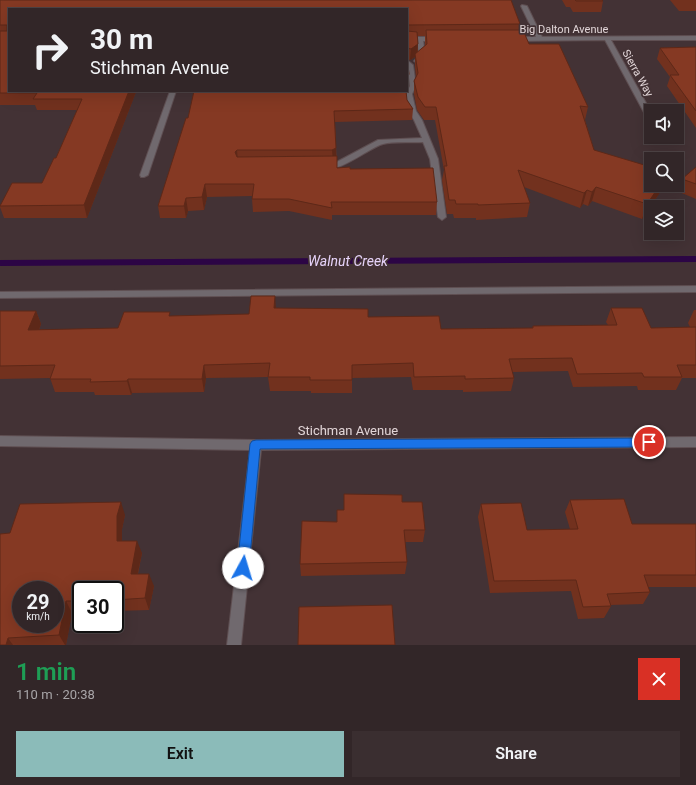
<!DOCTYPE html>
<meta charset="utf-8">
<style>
body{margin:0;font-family:Roboto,sans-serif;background:#3a2e30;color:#f1f3f6;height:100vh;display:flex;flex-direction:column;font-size:15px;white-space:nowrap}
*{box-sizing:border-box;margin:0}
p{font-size:13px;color:#a8a5a8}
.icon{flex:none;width:22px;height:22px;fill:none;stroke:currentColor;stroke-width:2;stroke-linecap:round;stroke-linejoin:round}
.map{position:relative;height:645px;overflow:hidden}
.sheet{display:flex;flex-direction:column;background:#322628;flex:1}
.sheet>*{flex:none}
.top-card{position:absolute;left:8px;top:8px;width:400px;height:84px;border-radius:0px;box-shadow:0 4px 16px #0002,0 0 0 1px #4d4345;background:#322628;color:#f1f3f6;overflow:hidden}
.buttons{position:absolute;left:644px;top:104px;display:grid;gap:8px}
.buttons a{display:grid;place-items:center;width:40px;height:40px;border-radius:0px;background:#322628;box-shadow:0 4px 16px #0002,0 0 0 1px #4d4345;font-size:20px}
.speed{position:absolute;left:12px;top:581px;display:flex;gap:8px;font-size:20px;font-weight:700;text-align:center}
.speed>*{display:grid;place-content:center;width:52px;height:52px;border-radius:50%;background:#322628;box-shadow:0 4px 16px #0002,0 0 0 1px #4d4345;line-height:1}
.speed small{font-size:10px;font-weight:400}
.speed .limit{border:2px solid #111;border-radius:6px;background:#fff;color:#111}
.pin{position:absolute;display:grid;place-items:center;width:34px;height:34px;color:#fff;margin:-17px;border:2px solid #fff;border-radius:50%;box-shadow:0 1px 4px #0007}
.me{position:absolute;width:44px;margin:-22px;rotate:6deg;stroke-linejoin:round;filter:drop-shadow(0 0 3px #0008)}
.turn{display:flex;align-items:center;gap:14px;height:84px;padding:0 16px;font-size:18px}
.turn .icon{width:52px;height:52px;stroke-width:2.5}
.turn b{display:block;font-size:28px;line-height:34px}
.round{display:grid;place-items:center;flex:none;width:42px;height:42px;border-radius:0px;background:#3a2e30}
.headline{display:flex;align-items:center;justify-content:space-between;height:68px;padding:0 16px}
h1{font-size:24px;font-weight:600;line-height:30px;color:#1e9e55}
.primary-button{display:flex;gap:8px;margin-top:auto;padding:8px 16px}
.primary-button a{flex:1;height:46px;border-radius:0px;background:#8bbbb9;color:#111;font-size:16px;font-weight:600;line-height:46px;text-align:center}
.primary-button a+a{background:#3a2e30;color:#f1f3f6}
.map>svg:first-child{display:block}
</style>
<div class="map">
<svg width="696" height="645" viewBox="0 0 696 645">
<rect width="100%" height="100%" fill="#433235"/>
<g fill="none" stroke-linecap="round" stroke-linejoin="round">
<path fill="#2c0545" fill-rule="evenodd" d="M696,256V262L0,266V260Z"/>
<g stroke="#5f4f52" stroke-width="2">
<g id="service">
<path d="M522,5L527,6L543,39L542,40L537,39L521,6Z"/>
<path d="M420,37L423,39L425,57L417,63L414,61L419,56L417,39Z"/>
<path d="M407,60L413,65L416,86L412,94L416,111L422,120L438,159L446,217L442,220L438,217L430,159L423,142C412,143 394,141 383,144C368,148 334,178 320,166L324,164H333L378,140L422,138L414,120L408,111L406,94L410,86Z"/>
<path d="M696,286V292L0,298V292Z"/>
</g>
</g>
<g stroke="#5f4f52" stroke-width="2">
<g id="minor">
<path d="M696,36V40H611L651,112V120L647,118L605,40L514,41L511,39L514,37Z"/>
<path d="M407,37H438L441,39L438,41H407Z"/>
<path d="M170,91H176L148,175L144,177H141L140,175Z"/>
<path d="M0,436L256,440L696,437V447L261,450L241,645H227L250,450L0,446Z"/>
</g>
</g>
<use href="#service" fill="#70696e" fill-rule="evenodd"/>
<use href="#minor" fill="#70696e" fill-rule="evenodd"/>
</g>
<g fill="#72311e" fill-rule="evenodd">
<path d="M0,0H511L520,24V30L529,44L588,107L585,120L594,150L651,185H665L642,219L592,201L588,206L583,204L580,208L524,187L530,203L527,217L476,220V218H454L453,214H447L442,180L444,170L435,120H424L417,110L414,94V81L416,77L415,67V57L410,60L407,59L409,74L408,86L407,89V9H9V91H139L138,92H136L87,218H4L0,207V205L42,183L56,158L77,110H37L35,105H0ZM417,36H425V46L418,52Z"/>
<path d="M562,0H602L603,1L601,12H573L570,7H566Z"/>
<path d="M670,0H696V11H679Z"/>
<path d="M696,47V128L667,86L670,77L657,59L660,48Z"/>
<path d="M407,100L413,109L412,120L335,122L337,168L350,169L437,202L436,215H332V220L289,211L253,212L252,199V196L207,197L204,210L188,211L186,218H160L158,206L188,118Z"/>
<path d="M696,167V199L677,191L682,179Z"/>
<path d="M276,308L368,317L441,329L532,328L533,326L608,325L606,322L611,308L651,328L690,327L688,323L694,310H696V378H682L676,390H638L637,386L573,387L568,371L512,372L514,378L511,391L463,392V390H413L411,377L352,378V393H311V391H270L268,377L206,378L204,392L132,393L131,395H95L94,392H55L50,378L0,379V311H36L41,324L39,330L118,328L171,316L249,314Z"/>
<path d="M570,500L632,524H696V587H648L650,592L643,604L610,605L611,606L604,618L578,619L571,591L490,593L478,517L481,504L527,530L570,529L565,512Z"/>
<path d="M402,502L425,530L423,542H405L407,562L405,574L301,576L300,564L337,522L344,510Z"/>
<path d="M125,515L122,529V541L142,553L138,574L154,586L149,610L115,611V590H81V613H72L66,645H0L10,533Z"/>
</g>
<g fill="#5d2818">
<path d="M418,44L417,55L415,54V57L410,60L411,49Z"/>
<path d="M409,74L408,86L407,89V79Z"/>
<path d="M129,91H135L136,92L87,218L84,205Z"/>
<path d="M336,148V160L333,162L332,150Z"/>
<path d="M237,150L238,162L235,152Z"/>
<path d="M205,184L207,197L204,210L202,197Z"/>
<path d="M660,185H665L642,219L647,204Z"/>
<path d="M596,187L592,201L588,206L592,192Z"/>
<path d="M587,190L583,204L580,208L584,193Z"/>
<path d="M186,198L188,211L186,218L184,206Z"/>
<path d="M275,296L276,309L274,308Z"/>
<path d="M36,311L41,324L34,343L28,330Z"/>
<path d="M204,365L206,378L204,392L202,379Z"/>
<path d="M128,379L132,393L131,395L127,381Z"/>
<path d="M121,502L125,515L122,529V554L117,541V516Z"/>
<path d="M137,541L142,553L135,586L131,574Z"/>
<path d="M149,574L154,586L149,610L145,598Z"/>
<path d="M66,601L72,613L66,645H65L59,635Z"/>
<path d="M8,638L13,645H6Z"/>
</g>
<g fill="#853923" stroke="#5d2818" fill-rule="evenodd">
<path d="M0,0H511L520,24L407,25V9H9V91H129L84,205L0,206L12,183H42L54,158H56L82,99H33L37,93H0V31H7V25H0Z"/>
<path d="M575,0H602L603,1H576Z"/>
<path d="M426,30H523L529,44H559L588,107L580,106L594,150L651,167V185H660L647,204L596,187L592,192L587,190L584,193L518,170L530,203L478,205V204H456L455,200H449L444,166H447L436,107H425L418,97L414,81L418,73L415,54L427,44Z"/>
<path d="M407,31L417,32L418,44L411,49L407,48Z"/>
<path d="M696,47V111L670,75H679L660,48Z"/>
<path d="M407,56L409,74L407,79Z"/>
<path d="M194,91H406L407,100L413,109L334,111L336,148L332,150H237L235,152L237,157L337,156V168L350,167V169L433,168L437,202H331L332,208L289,199H252L254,184H205L202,197L186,198L184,206H158L186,118H188Z"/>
<path d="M696,167V184L682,179Z"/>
<path d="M251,296H275L274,308L368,309V317L439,316L441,329L533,328V326L617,325L611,308H642L651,328L696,327V365H677L682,377H644L642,373L577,374L572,358L509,359L514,378L465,379V376L414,377L413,363L352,365V380H310V377H268L270,363L204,365L202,379H128L127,381L90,382L91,379H50L55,365L0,366V311H36L28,330L118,328L124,312H170L169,316L249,314Z"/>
<path d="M344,494L402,495V502H422L425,530H404L407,562L300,564L302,521L337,522V510H344Z"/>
<path d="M624,499L632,524H696V575H644L650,592L607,594L611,606L583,607L576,580L494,581L481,504L521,503L527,530L578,529L570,500Z"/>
<path d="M121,502L117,516V541H137L131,574H149L145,598L115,600V590H81V601H66L59,635L8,638L6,645H0V534L10,533L20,504ZM21,590H55V624H21Z"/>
<path d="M392,605L395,645H298L299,607Z"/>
</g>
<path fill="#1a73e8" stroke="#114b97" d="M649,438L653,439L654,442L653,446L649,447L260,449L249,568L247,572L243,574L238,572L237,568L250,444L252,441L256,440Z"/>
<g text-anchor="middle" stroke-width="3.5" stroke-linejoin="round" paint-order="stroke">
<g font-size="11" fill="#e1d5d7" stroke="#433235">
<text x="564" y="33">Big Dalton Avenue</text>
<text transform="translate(638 73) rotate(61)" y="4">Sierra Way</text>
</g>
<g font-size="13" fill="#e1d5d7" stroke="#433235">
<text x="348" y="435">Stichman Avenue</text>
</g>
<g font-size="14" font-style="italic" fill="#e6d3f9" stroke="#433235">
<text x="348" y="266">Walnut Creek</text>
</g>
</g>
</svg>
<div class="buttons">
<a><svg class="icon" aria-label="sound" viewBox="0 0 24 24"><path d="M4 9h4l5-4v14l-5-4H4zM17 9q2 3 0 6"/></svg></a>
<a><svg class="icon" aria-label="search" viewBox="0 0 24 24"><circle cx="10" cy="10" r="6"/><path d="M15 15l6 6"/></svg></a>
<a><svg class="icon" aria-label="layers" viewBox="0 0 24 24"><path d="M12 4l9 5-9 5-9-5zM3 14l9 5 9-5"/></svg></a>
</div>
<div class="speed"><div>29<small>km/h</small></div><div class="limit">30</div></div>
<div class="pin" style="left:649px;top:442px;background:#d93025"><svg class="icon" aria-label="arrive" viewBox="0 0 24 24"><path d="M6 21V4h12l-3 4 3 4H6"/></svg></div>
<svg class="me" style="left:243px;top:568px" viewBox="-20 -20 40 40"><circle r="19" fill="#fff"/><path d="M0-13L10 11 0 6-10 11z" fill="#1a73e8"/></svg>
<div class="top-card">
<div class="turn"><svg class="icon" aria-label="right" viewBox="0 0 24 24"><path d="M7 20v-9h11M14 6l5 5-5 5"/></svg><div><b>30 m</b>Stichman Avenue</div></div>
</div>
</div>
<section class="sheet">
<div class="headline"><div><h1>1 min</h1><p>110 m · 20:38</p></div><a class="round" style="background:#d93025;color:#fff"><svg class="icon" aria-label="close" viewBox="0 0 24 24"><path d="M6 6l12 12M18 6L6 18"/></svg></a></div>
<div class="primary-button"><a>Exit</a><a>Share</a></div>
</section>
